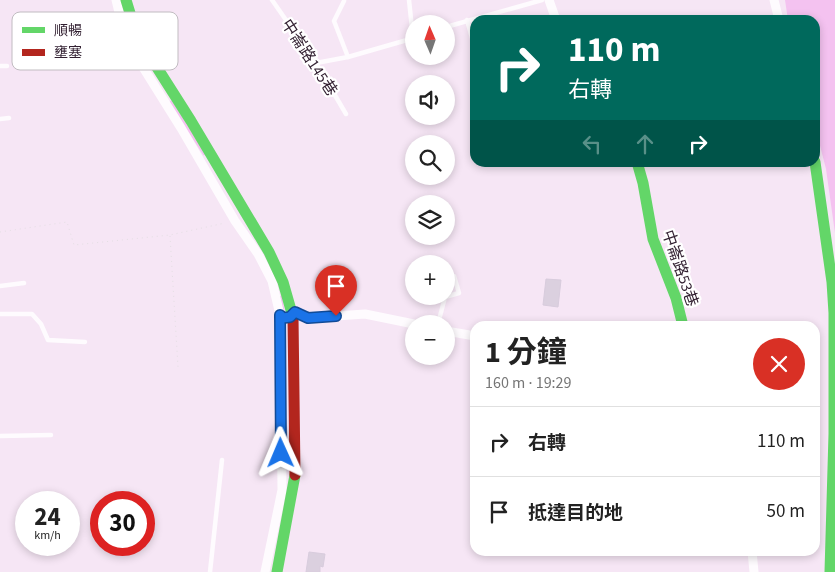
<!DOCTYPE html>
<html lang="zh-TW">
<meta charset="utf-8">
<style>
body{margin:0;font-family:"Source Sans 3","Noto Sans TC",sans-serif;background:#f2f2f2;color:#222;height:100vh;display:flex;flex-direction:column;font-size:19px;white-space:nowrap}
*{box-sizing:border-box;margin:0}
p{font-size:16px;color:#767676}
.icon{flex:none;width:28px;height:28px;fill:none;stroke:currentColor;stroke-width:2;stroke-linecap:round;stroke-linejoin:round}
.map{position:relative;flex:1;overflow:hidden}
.panel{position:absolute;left:470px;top:321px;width:350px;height:235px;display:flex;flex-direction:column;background:#fff;border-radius:15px;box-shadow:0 2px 8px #0003}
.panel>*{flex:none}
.top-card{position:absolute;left:470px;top:15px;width:350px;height:152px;border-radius:15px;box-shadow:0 2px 8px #0003;background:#00695c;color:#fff;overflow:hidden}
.needle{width:32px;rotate:358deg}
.tools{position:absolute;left:405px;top:15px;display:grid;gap:10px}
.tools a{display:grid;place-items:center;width:50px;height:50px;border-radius:50%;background:#fff;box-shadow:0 2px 8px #0003;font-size:25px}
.speed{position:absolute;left:15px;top:491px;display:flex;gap:10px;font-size:25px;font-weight:700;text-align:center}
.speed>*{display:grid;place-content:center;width:65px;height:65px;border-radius:50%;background:#fff;box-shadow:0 2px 8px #0003;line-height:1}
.speed small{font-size:12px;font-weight:400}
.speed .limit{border:8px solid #d22;background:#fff;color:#111}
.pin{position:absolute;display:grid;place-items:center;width:42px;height:42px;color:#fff;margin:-51px -21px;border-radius:50% 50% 50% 0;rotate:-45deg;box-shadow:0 0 5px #0007}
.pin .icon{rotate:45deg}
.me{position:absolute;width:55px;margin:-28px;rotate:359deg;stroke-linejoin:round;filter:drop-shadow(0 0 4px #0008)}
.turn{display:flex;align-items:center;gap:18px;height:105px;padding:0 15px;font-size:22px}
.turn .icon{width:65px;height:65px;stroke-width:2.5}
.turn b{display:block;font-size:35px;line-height:42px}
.lanes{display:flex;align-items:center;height:48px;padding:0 15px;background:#0003;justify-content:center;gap:25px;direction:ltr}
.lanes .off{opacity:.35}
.round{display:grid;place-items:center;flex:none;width:52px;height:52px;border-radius:26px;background:#f2f2f2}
.headline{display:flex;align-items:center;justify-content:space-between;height:85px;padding:0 15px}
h1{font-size:30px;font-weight:700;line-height:38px}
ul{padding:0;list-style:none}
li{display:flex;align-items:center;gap:15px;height:70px;padding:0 15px;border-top:1px solid #e0e0e0}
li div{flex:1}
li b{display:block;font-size:19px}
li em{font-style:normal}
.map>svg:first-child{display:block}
</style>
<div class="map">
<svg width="835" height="572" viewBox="0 0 835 572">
<rect width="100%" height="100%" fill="#f6e6f5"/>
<path fill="#f4c2f0" d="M785,0H835V233L826,169L815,126V20H788Z"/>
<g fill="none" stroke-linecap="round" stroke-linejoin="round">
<g stroke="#f4c2f0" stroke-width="2.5">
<path d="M171,102L204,154"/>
<path d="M281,297L284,316"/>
</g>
</g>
<g fill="#dbd0df" stroke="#d8ccdd">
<path d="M546,279L561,280L558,307L543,305Z"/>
<path d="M309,552L325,554L323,567L320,566V572H306Z"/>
</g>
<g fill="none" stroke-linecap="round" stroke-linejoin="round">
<g stroke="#e5dfe4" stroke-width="1" stroke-dasharray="1 4" stroke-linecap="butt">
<path d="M0,232L67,222L74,245L170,235L225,223"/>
<path d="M170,236L178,367"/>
</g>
<g stroke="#fefbfe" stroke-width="4.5">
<path d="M272,0L316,63L346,114"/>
<path d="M409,0L413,38"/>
<path d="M344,1L334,21L348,57"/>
<path d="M467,20L475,49"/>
<path d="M446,27L542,0"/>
<path d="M316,63L348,57L414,38"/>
<path d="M0,66H7"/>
<path d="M0,119L9,118"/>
<path d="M0,286L24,283"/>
<path d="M0,314H32L41,324L48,340L85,342"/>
<path d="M438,324L445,297L459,293L454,276"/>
<path d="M0,436L51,435"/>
<path d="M210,572L222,460"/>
</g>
<g stroke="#fefbfe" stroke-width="9">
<path d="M116,0L123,29L136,56L181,128L235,221L258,254L272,281L280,315L282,490L265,572"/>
<path d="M549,0L556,20"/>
<path d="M774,0L779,20"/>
<path d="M280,315L283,317H290L295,312L308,318L365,314L414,324"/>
<path d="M446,331L475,336"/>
<path d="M752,551L754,572"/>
</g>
<g stroke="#63d668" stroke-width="11">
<path d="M126,0L137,36L191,121L269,252L283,282L293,317"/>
<path d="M637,162L643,183L653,239L676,298L683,326"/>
<path d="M815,162L832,282L834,313V434L830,572"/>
<path d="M277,572L295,475"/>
</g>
<path stroke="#b3261e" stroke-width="11" d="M293,317L295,475"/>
</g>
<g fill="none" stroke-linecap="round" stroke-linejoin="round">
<g stroke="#114b97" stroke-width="12">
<path id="route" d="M281,453L280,315L283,318L290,317L295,312L308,318L336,316"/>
</g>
<use href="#route" stroke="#1a73e8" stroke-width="9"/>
</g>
<g text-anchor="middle" stroke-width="4.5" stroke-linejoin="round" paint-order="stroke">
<g font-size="16" fill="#311f30" stroke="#fff">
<text transform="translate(310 57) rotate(57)" y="6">中崙路145巷</text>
<text transform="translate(681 268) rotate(71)" y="6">中崙路53巷</text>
</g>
</g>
<rect x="12" y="12" width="166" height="58" rx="8" fill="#fff" stroke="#c1bcc1" stroke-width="1"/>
<rect x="22" y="27" width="23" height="6" fill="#63d668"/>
<rect x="22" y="49" width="23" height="7" fill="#b3261e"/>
<g font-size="14" fill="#311f30">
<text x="54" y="35">順暢</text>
<text x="54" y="57">壅塞</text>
</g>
</svg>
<div class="tools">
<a><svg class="needle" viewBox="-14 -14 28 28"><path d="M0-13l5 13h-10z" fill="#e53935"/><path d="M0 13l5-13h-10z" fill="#767676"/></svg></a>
<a><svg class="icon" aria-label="sound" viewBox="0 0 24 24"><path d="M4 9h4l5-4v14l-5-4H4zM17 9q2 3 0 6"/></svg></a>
<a><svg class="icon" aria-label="search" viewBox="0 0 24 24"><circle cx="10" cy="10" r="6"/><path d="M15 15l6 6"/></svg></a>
<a><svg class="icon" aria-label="layers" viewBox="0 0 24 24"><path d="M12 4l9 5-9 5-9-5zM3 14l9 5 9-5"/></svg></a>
<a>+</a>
<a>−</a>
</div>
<div class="speed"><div>24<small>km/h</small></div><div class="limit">30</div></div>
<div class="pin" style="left:336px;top:316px;background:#d93025"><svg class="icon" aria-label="arrive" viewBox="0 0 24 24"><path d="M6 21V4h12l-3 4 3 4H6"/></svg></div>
<svg class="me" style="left:281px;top:453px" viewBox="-20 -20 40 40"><path d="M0-17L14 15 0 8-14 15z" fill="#1a73e8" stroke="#fff" stroke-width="4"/></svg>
<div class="top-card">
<div class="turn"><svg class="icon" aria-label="right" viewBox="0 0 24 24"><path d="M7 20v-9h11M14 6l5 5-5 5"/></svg><div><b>110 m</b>右轉</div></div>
<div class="lanes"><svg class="icon off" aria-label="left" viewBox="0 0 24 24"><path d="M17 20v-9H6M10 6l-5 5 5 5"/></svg><svg class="icon off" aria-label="ahead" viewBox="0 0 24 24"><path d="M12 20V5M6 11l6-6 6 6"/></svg><svg class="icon" aria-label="right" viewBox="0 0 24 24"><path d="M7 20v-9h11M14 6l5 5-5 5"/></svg></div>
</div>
<section class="panel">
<div class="headline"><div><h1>1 分鐘</h1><p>160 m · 19:29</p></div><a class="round" style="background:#d93025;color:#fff"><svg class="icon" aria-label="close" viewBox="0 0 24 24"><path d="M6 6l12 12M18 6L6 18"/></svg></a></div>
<ul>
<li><svg class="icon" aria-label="right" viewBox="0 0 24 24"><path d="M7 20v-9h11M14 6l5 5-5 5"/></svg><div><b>右轉</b></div><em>110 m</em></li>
<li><svg class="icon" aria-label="arrive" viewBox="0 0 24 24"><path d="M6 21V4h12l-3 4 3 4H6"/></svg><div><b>抵達目的地</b></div><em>50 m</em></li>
</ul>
</section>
</div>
